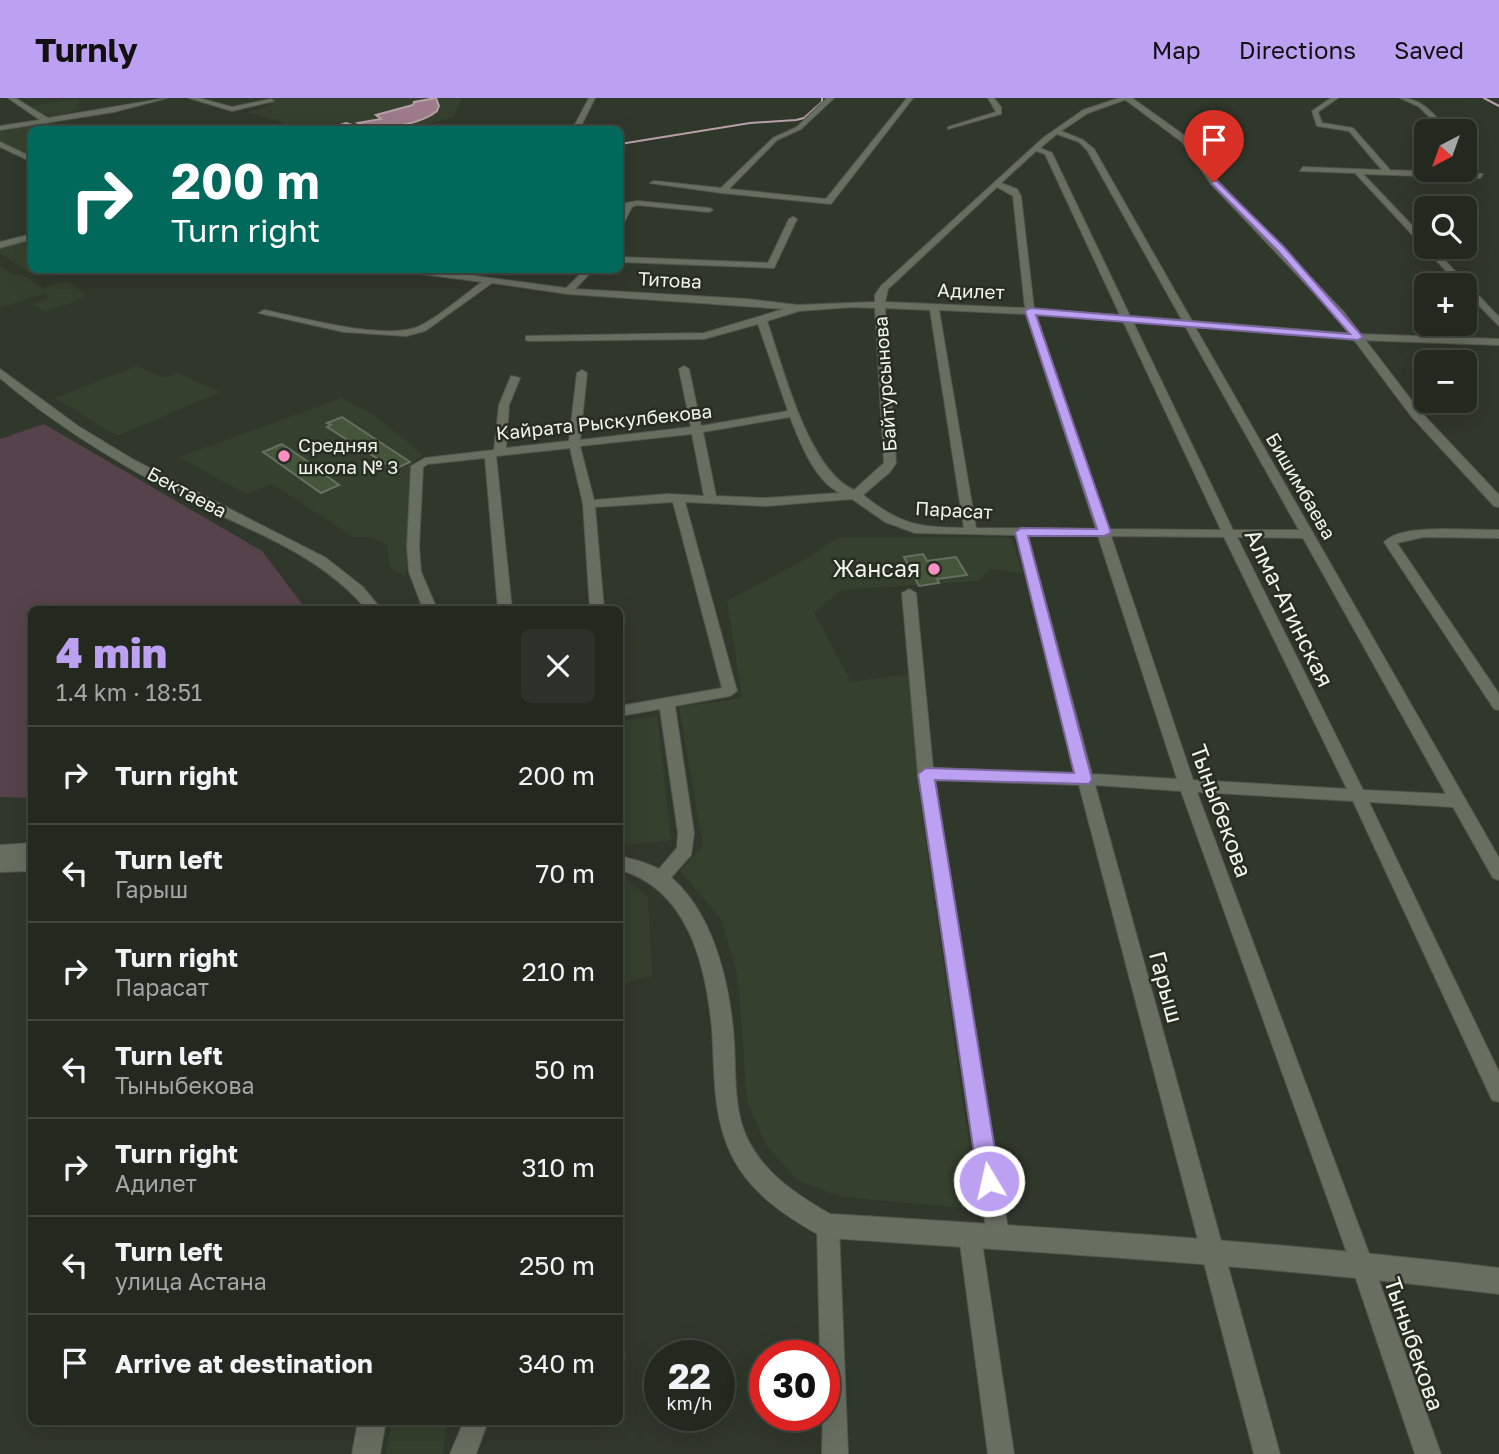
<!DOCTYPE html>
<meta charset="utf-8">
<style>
body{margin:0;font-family:"Golos Text",sans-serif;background:#2c3129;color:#f1f3f6;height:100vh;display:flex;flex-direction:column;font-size:26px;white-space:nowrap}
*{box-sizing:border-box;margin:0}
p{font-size:23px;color:#a3a6a5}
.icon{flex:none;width:38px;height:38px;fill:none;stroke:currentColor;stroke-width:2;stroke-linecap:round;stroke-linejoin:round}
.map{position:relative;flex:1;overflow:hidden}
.drawer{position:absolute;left:28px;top:508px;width:595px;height:819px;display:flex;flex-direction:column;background:#242920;border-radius:10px;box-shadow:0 7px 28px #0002,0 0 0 2px #41453e}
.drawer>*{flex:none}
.hud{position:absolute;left:28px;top:28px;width:595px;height:147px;border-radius:10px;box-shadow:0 7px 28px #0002,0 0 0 2px #41453e;background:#00695c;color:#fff;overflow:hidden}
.needle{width:46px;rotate:221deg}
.controls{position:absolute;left:1414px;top:21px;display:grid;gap:14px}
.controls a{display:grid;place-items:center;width:63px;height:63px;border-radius:10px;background:#242920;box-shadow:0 7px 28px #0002,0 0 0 2px #41453e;font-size:35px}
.speed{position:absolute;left:644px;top:1242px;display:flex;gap:14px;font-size:35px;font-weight:700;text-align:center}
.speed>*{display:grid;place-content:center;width:91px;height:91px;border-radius:50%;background:#242920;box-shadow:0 7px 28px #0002,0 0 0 2px #41453e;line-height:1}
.speed small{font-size:18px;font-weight:400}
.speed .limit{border:10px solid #d22;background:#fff;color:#111}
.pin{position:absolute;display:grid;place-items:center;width:60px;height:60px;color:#fff;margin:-72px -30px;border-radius:50% 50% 50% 0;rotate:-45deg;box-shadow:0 0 7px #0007}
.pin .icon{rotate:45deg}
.me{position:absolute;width:77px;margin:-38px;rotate:351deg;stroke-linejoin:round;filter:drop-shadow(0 0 5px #0008)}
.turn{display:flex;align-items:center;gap:24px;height:147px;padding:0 28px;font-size:32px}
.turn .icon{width:91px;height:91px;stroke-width:2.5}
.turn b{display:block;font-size:49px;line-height:60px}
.round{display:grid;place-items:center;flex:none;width:74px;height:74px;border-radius:10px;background:#2c3129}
.headline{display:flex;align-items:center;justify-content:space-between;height:119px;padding:0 28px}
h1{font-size:42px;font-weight:800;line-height:52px;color:#bca0f2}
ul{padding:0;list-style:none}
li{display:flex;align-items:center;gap:21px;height:98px;padding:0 28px;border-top:2px solid #41453e}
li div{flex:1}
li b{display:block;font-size:26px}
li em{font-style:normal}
header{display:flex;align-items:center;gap:42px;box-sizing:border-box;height:98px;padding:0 35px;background:#bca0f2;color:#111}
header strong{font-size:33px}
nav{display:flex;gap:38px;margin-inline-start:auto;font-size:24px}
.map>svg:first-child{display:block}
</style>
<header>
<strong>Turnly</strong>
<nav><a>Map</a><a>Directions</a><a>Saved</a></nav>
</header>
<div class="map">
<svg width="1499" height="1356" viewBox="0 0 1499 1356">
<rect width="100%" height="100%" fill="#30372b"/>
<g fill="#35402e">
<path d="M269,0H459L461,1L454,19L409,31H304L247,14L272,7L268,5L275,3Z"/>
<path d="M77,1L81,4L76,6L81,10L77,13L48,19L31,8Z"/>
<path d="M49,24L65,31L32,32L31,52L22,54L0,43V33Z"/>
<path d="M31,140L32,172H42L29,175L0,155V149Z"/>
<path d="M0,168L13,177L20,175L43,190L67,183L87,197L72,205L44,213L32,206L49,200L43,196L0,210Z"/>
<path d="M137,268L164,280L178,275L220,294L117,338L55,300Z"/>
<path d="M342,300L377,319L423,357L410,367L406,479L390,470L387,447L371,439H353L273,386L246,396L179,359Z"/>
<path d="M837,440H1011L1023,475L990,471L979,483L841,492L814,515L851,584L909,576L921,710L978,1111L841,1099L797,1082L766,1047L747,1003L738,880L722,822L680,773L703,748L679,609L742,600L727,503L804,462Z"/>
<path d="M657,618L671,742L632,747L620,743V623Z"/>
<path d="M620,779L625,780L648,799L652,878L620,887Z"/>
<path d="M392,1323H447L443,1356H386Z"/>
</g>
<path fill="#56424b" d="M44,326L262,453L306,511H32L31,700L0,699V341Z"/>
<path fill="#9e7c8b" stroke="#b7a0a8" stroke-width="2" d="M436,0L439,8L437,13C418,29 356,37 332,30L346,25L362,30L364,28L358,25L381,21L376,17L413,7L414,4Z"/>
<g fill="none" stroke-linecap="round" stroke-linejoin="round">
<g stroke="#b7a0a8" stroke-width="2">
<path d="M1484,0L1499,8"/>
<path d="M620,46L750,25L796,22L804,20L822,4V0"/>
</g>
</g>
<g fill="#45553a" stroke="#676f62" stroke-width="2">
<path d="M342,319L410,364L394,371L327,329L331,327L327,325Z"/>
<path d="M282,346L307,363L339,387L321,395L263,354Z"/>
<path d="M923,456L927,463L956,459L967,477L937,481L939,485L919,488L904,459Z"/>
</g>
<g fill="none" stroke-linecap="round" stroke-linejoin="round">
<g stroke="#50564c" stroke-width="2">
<g id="street">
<path d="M8,0H15L48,20L167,0L114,14L0,32V28L40,22Z"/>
<path d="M189,0H199L232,9L271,1L274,3L232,13Z"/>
<path d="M589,0H595L579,32H572Z"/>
<path d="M827,0H834L801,31L777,42L729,91L826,101L907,0H913L831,106L722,95L650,85L654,83L721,90L773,40L797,29Z"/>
<path d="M988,0H994L1001,9V16L948,31V29L996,14Z"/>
<path d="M1119,0H1130L1088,15L1061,33L1083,42L1094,51L1192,223L1358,236L1499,241V247L1358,242L1195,229L1499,760V782L1493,780L1453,709L1369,704L1499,974V1004L1492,1002L1353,703L1197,694L1373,1166L1441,1356H1415L1351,1166L1181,693L1095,687L1280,1356H1254L1079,687L935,682L1009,1137L1006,1145L998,1148L990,1145L987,1137L918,676L902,495L909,491L916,495L933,670L1076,675L1016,437L915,435L885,424L852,401L766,408L685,404L737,593L730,598L675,608L694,735L691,757L667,784L661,786L655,784L652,779L677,750L678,735L660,611L620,618V608L722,590L673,404L595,409L604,511H590L583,406L570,350L496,358L512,511H498L485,360L428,366L423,369L419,449L421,474L437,511H423L409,474L407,449L411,368L425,360L494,352L499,307L511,278L520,280L509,307L506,350L569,343L577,275L582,272L587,275L580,342L691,329L679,271L684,268L689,271L701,328L788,313L758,226L704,241L529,243L526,242V238L704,235L784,211L568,196L492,185L425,233L406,238L344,234L259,215L264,212C300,219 388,244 420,228C442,217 462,198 482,184L414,175L410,172H430L566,190L585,172H593L575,191L747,201L797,207L875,204V197L881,188L1043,40L1083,12ZM1057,36L1079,44L1087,52L1182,222L1130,218L1052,55L1040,50ZM1036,53L1045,56L1120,217L1034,211L1021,98L1017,91L1001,85ZM997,89L1013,98L1025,210L885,204L888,191ZM853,209L875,210L884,365L854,392C808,372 783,269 767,223L799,213ZM885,210L930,212L964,430C917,429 901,427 863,397L890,374L896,365ZM939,212L1026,216L1096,431L976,430ZM1036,216L1123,223L1221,432L1108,431ZM1133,224L1185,228L1299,432H1233ZM790,319C800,344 814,382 840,395L766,400L716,398L703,334ZM692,336L704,398L668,396L594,402L580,348ZM1028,438H1098L1177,681L1092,676ZM1111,438L1224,439L1347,691L1193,682ZM1237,439L1303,440L1446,696L1363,692Z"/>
<path d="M1331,0H1338L1318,14L1322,25L1353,30L1390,72L1483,76L1480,80L1363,76L1426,142V149H1432L1499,219V228L1465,193V187H1459L1355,75L1300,73L1303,69L1382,72L1349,33L1317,28L1312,13Z"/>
<path d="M1400,0C1419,0 1430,12 1442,25L1437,26L1418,8Z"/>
<path d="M0,44L32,59V64L0,49Z"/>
<path d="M637,103L709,110L713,112L709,114L637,107L632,109L623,126H620V117L626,105Z"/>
<path d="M793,119L797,121L774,170L620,164V159L768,165L789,121Z"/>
<path d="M32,136V141L0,150V144Z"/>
<path d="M1441,431L1499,432V440L1424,439L1397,445L1499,596V612L1494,611L1384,444C1398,431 1422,432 1441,431Z"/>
<path d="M828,1117L836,1120L839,1128L848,1356H822L824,1258H820L817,1128L820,1120Z"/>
<path d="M970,1127L978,1130L981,1138L1014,1356H988L959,1138L962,1130Z"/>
<path d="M464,1323H488L476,1356H450Z"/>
</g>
</g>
<g stroke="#50564c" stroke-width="2">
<g id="secondary">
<path d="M1123,0H1132L1188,40L1217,82L1344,214L1419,312L1499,397V409L1494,408L1411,318L1336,218L1211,86L1182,44Z"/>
<path d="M0,271L78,328L134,362L326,460L363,489L381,511H366C319,455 248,432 184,400C119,366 56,328 0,280Z"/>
<path d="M32,745V773L0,774V747Z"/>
<path d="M620,758C639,763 658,767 673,781C715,819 730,888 734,942C736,975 733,1012 748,1042C765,1076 798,1098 830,1116C1054,1130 1277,1143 1499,1170V1196C1276,1168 1052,1155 828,1140L819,1137C784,1117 749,1094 731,1056C712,1016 715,973 712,931C706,867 688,791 620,772Z"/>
<path d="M358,1323H386L380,1356H352Z"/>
</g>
</g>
<use href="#street" fill="#676f61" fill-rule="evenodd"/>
<use href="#secondary" fill="#676f61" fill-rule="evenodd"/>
</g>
<path fill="#bca0f2" stroke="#7a689d" stroke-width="2" d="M1212,83H1217L1284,149L1363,239L1358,242L1036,217L1111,435L1104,438H1028L1092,681L1089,686L935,682L1000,1083L997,1090L989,1093L982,1090L978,1083L918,676L926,670L1074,675L1015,434L1021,430L1097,431L1025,213L1030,210L1350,236L1278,153L1212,86Z"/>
<g fill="#fb8fc3" stroke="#262d21" stroke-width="2.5">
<circle cx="284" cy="358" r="7"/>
<circle cx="934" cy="471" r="7"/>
</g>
<g text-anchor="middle" stroke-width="5" stroke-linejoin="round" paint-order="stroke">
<g font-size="19" fill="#f0f4ed" stroke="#262d21">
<text transform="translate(670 182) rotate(3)" y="7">Титова</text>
<text transform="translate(971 193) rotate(2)" y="7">Адилет</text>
<text transform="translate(885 286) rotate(-94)" y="7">Байтурсынова</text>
<text transform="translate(604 324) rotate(-6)" y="7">Кайрата Рыскулбекова</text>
<text transform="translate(1301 388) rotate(60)" y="7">Бишимбаева</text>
<text transform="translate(187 394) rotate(28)" y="7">Бектаева</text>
<text transform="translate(954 412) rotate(3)" y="7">Парасат</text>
</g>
<g font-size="19" fill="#f0f4ed" stroke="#262d21" text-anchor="start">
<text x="298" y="354">Средняя<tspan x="298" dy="22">школа № 3</tspan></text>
</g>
<g font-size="23" fill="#f0f4ed" stroke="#262d21" text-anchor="end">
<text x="920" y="479">Жансая</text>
</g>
<g font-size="23" fill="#f0f4ed" stroke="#262d21">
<text transform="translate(1289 510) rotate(64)" y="8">Алма-Атинская</text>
<text transform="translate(1221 713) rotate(70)" y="8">Тыныбекова</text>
<text transform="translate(1166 889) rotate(75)" y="8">Гарыш</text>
<text transform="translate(1414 1246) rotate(71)" y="8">Тыныбекова</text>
</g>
</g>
</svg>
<div class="controls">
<a><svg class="needle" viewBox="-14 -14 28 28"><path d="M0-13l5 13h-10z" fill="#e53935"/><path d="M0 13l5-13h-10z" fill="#a3a6a5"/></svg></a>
<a><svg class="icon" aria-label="search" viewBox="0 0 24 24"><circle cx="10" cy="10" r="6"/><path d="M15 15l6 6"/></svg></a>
<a>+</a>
<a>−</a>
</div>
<div class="speed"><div>22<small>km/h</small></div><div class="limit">30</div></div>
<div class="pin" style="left:1214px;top:84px;background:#d93025"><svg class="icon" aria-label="arrive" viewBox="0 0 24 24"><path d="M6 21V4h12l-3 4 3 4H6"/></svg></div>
<svg class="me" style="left:989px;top:1083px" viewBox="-20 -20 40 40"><circle r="17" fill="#bca0f2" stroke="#fff" stroke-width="3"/><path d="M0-11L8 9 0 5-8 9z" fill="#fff"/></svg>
<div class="hud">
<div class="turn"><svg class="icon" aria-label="right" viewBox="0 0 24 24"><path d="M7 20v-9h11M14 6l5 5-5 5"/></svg><div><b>200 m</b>Turn right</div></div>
</div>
<section class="drawer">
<div class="headline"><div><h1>4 min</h1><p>1.4 km · 18:51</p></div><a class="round"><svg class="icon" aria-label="close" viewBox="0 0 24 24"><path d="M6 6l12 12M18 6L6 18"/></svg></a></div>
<ul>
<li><svg class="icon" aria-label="right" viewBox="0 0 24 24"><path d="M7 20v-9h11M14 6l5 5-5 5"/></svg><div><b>Turn right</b></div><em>200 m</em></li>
<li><svg class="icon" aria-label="left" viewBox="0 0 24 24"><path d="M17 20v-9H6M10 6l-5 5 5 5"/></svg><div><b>Turn left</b><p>Гарыш</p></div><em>70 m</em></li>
<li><svg class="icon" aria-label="right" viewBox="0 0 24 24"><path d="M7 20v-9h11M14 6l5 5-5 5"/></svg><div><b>Turn right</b><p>Парасат</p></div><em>210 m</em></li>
<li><svg class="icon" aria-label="left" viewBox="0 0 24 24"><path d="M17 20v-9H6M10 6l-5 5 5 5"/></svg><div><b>Turn left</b><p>Тыныбекова</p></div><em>50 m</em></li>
<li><svg class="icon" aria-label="right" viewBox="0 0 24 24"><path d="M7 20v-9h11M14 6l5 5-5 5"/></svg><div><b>Turn right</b><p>Адилет</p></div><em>310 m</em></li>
<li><svg class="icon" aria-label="left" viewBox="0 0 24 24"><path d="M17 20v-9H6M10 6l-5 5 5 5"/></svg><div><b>Turn left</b><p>улица Астана</p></div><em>250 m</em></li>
<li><svg class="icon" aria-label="arrive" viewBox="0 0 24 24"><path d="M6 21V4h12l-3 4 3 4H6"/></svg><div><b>Arrive at destination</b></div><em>340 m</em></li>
</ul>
</section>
</div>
